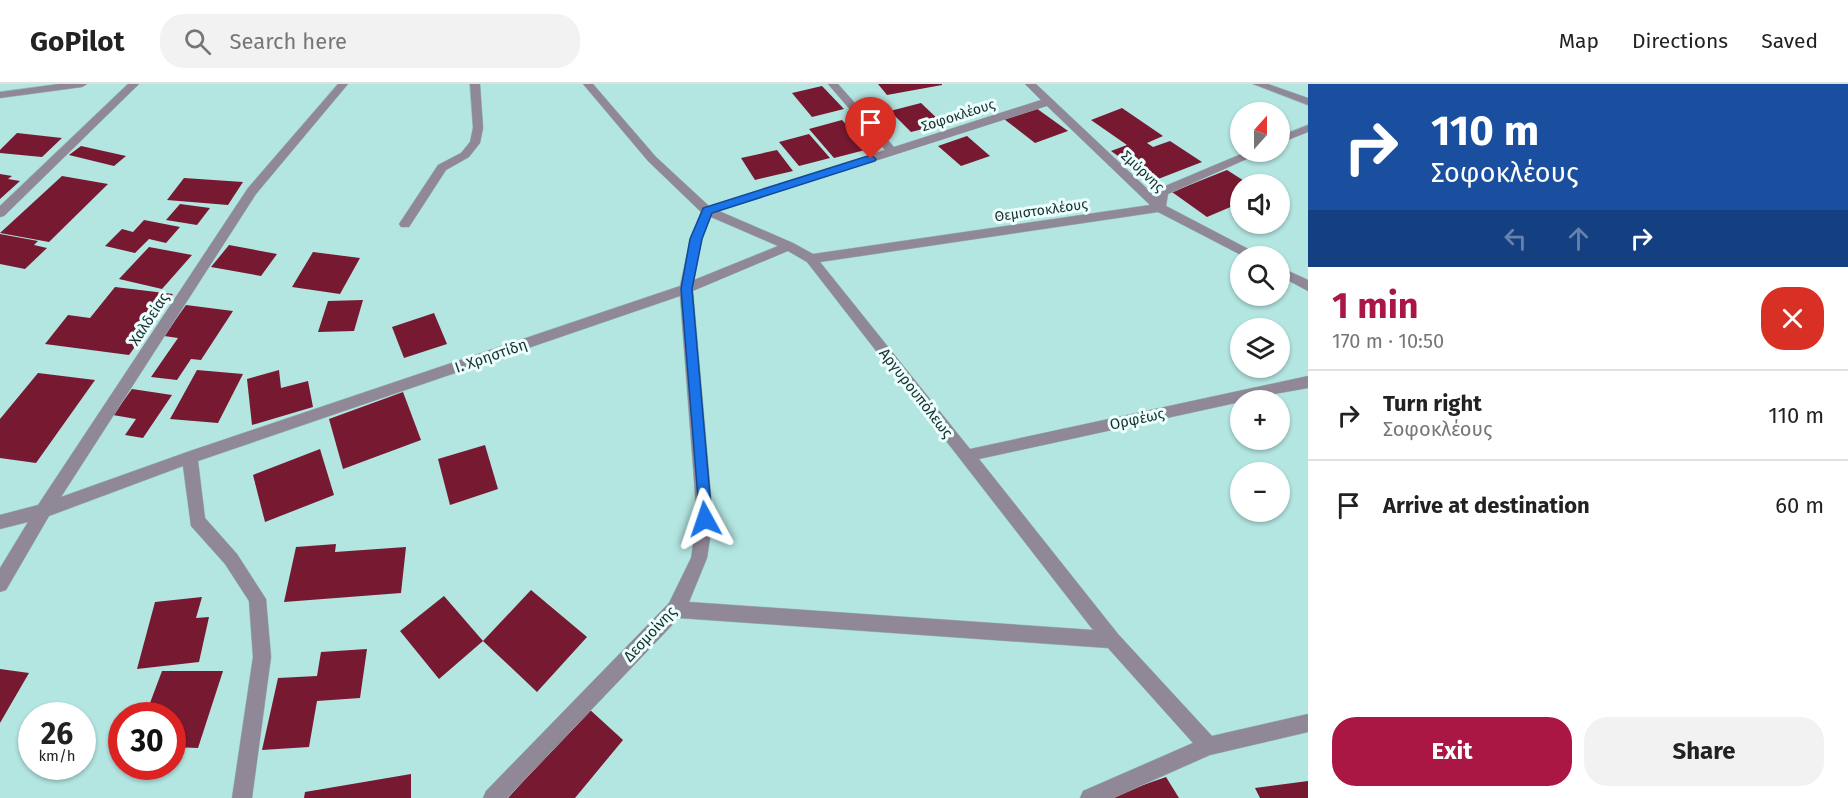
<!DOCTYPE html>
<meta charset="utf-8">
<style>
body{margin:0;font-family:"Fira Sans",sans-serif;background:#f2f2f2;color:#222;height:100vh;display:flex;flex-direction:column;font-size:22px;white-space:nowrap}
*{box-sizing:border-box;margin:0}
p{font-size:20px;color:#767676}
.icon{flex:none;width:33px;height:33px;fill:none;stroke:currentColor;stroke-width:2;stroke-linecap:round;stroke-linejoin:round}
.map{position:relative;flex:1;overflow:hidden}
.drawer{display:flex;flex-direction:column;background:#fff;width:540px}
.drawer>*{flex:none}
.banner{background:#1a4fa0;color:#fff;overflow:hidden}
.needle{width:39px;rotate:21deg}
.buttons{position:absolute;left:1230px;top:18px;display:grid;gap:12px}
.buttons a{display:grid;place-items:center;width:60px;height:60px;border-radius:50%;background:#fff;box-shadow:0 2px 4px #0004;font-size:30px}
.speed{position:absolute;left:18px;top:618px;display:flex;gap:12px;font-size:30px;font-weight:700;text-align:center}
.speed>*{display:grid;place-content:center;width:78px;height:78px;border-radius:50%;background:#fff;box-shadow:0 2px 4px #0004;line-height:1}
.speed small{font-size:15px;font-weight:400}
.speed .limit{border:9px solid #d22;background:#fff;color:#111}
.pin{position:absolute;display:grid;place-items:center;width:51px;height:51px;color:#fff;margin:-62px -26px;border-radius:50% 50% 50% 0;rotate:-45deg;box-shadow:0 0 6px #0007}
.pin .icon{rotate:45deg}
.me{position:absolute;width:66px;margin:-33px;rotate:355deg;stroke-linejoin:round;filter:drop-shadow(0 0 4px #0008)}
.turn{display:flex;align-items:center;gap:21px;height:126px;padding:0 24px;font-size:27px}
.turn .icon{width:78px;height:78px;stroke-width:2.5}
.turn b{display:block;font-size:42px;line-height:51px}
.lanes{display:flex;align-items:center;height:57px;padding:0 24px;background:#0003;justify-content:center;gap:30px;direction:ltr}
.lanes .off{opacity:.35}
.round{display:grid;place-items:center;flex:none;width:63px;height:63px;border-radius:24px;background:#f2f2f2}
.headline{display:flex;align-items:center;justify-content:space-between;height:102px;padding:0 24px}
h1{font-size:36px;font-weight:700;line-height:45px;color:#ab1745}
.action{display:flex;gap:12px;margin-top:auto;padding:12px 24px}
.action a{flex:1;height:69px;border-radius:24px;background:#ab1745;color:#fff;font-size:24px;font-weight:700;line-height:69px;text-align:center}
.action a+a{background:#f2f2f2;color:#222}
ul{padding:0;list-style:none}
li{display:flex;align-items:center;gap:18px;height:90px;padding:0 24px;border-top:2px solid #e0e0e0}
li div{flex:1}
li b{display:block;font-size:22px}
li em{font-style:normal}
header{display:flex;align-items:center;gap:36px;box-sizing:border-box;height:84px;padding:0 30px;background:#fff;border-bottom:2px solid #e0e0e0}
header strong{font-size:28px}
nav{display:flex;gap:33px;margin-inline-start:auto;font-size:21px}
.search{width:420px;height:54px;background:#f2f2f2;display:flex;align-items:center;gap:15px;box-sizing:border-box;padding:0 21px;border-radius:24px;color:#767676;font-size:22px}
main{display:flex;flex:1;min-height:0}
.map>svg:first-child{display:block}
</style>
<header>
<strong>GoPilot</strong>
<div class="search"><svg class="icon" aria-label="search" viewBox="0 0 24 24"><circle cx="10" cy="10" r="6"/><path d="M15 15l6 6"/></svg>Search here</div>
<nav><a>Map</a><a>Directions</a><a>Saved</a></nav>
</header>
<main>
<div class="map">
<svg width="1308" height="714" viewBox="0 0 1308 714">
<rect width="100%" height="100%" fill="#b3e5e1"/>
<g fill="#771931">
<path d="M878,0H942V1L887,11Z"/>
<path d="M822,2L844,25L812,33L792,9Z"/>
<path d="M921,19L943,40L911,48L890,27Z"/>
<path d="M1036,24L1068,47L1035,59L1004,35Z"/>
<path d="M1122,24L1163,52L1147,59L1153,63L1170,57L1202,78L1153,97L1111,67L1127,61L1091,36Z"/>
<path d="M842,36L869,65L834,74L809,45Z"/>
<path d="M17,49L62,54L42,73L0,69V66Z"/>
<path d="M809,50L830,74L799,82L779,58Z"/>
<path d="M967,52L990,72L961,82L938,62Z"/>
<path d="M81,62L126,72L114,82L69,71Z"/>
<path d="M777,66L793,87L755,96L741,74Z"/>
<path d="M1227,86L1249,100H1240V119L1207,133L1172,108Z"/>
<path d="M0,90L12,92L8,95L20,97L0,115Z"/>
<path d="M62,92L108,100L49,158L0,149Z"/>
<path d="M184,94L243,98L228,121L167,116Z"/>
<path d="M180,120L210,124L197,141L166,136Z"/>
<path d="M144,136L180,143L166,159L149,155L135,169L105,162L122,145L133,148Z"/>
<path d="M0,150L38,157L34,161L47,164L25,185L0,180Z"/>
<path d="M229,161L277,170L261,192L211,183Z"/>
<path d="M149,163L192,171L162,205L119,195Z"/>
<path d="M313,168L360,174L340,210L292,203Z"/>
<path d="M115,203L173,210L129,271L45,260L68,231L90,234Z"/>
<path d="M363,216L354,247L318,248L328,217Z"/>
<path d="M186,221L233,227L201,276L191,275L177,296L151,293L178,254L164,252Z"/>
<path d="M434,229L447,260L404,274L392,243Z"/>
<path d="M197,286L243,290L218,339L170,335Z"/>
<path d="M279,286L281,304L308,297L313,323L252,341L247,295Z"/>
<path d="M38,289L95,296L36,379L0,374V335Z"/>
<path d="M132,305L172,311L143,354L125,351L136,335L113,331Z"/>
<path d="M403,308L421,356L343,385L329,335Z"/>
<path d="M485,361L498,405L450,421L438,375Z"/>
<path d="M320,365L334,411L265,438L253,391Z"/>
<path d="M336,460L335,468L406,463L401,509L284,518L296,463Z"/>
<path d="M531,506L587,553L537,608L483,557L439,595L400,547L444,512L483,557Z"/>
<path d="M202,513L196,534L209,533L199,578L137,585L155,518Z"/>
<path d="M367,565L360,614L317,617L309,663L262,666L278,594L317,592L321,568Z"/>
<path d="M0,585L29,589L0,639Z"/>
<path d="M162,587H223L198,664L172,663V632H132L134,627H147Z"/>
<path d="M588,624L623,656L575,714H508Z"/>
<path d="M411,690V714H304L305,708Z"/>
<path d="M1166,693L1179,714H1106Z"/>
<path d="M1308,697V714H1260L1255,704Z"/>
</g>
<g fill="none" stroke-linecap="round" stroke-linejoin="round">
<g stroke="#95c1bd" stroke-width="1">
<g id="minor">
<path d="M59,0H87L82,3L0,14V8Z"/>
<path d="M128,0H139L4,132L0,133V122Z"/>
<path d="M338,0H348L256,110L61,413L190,367L680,202L690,155L701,128L648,77L583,0H593L656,73L709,122L885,66L828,0H838L894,63L1041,16L1025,0H1036L1156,113L1158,105L1246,68H1259L1258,70L1168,110L1166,122L1256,169L1258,172H1243L1158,128L820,178L970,365L1308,292V304L1240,316V318L979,375L1118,550L1212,652L1308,630V648L1210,671L1113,714H1080L1083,707L1193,659L1108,564L679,534L507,714H483L486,707L669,519L691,474L697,435L680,212L198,377L205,434L237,470L266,515L271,573L252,714H232L253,573L249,517L225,480L191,442L183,382L49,432L6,506L0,508V484L28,438L0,445V431L38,421L248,104ZM1047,22L1150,121L813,170L793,159L719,127ZM711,133L778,162L694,196L702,155ZM788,167L807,178L1093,546L689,518L707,474L713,435L693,207Z"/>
<path d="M470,0H480L483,44L480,59L469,73L446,86L409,143H401L399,140L438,81L461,69L470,58L473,44Z"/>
<path d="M1253,0H1268L1308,14V21Z"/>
<path d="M1308,41V48L1280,59V52Z"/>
<path d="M1280,183L1308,196V207L1280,192Z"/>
</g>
</g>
<use href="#minor" fill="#908896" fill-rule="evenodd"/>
</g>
<path fill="#1a73e8" stroke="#114b97" stroke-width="1.5" d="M871,71L876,75L875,77L712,129L702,155L692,205L712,435L710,439L705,441L700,439L681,205L690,155L702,127L703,124Z"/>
<g text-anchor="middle" stroke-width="6" stroke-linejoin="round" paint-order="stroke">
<g font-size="14" fill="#1b2f2d" stroke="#ebfffe">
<text transform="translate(958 31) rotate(-18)" y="5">Σοφοκλέους</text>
<text transform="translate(1143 87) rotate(43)" y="5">Σμύρνης</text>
<text transform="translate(1041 126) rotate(-8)" y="5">Θεμιστοκλέους</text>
</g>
<g font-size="15" fill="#1b2f2d" stroke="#ebfffe">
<text transform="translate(149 235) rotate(-57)" y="5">Χαλδείας</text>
<text transform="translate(491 272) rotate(-19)" y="5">Ι. Χρηστίδη</text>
<text transform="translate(916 309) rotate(52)" y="5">Αργυρουπόλεως</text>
<text transform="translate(1137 335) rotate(-12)" y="5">Ορφέως</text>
<text transform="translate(650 550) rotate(-47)" y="5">Δεσμοίνης</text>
</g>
</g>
</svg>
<div class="buttons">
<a><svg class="needle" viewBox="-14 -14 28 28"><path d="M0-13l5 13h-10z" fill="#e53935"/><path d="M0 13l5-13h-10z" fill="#767676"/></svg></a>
<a><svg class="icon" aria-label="sound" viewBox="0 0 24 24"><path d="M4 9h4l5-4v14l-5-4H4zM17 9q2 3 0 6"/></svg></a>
<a><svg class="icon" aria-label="search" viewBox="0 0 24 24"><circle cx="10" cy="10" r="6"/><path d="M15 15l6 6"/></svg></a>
<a><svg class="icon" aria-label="layers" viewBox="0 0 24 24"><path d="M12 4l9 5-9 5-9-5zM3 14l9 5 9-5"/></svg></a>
<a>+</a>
<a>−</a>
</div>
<div class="speed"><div>26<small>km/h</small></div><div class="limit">30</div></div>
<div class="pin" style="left:871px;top:75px;background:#d93025"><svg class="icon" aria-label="arrive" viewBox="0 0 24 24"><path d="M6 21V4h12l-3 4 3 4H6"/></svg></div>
<svg class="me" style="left:705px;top:435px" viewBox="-20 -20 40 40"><path d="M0-17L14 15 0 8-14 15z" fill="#1a73e8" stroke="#fff" stroke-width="4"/></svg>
</div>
<section class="drawer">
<div class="banner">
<div class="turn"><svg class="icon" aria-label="right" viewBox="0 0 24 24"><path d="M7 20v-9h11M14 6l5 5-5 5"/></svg><div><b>110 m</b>Σοφοκλέους</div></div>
<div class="lanes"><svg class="icon off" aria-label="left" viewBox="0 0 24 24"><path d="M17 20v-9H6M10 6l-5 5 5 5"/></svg><svg class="icon off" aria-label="ahead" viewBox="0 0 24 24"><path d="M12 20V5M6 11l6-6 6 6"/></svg><svg class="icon" aria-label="right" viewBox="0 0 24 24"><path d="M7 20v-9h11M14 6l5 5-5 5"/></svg></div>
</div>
<div class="headline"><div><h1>1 min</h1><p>170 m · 10:50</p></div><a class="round" style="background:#d93025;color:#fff"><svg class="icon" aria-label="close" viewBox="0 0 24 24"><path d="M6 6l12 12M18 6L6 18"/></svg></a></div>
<ul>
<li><svg class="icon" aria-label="right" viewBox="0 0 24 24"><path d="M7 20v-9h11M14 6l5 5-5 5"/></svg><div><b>Turn right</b><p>Σοφοκλέους</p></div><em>110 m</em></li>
<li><svg class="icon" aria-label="arrive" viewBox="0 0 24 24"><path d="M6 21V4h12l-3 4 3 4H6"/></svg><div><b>Arrive at destination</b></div><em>60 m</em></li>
</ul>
<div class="action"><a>Exit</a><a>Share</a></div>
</section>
</main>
